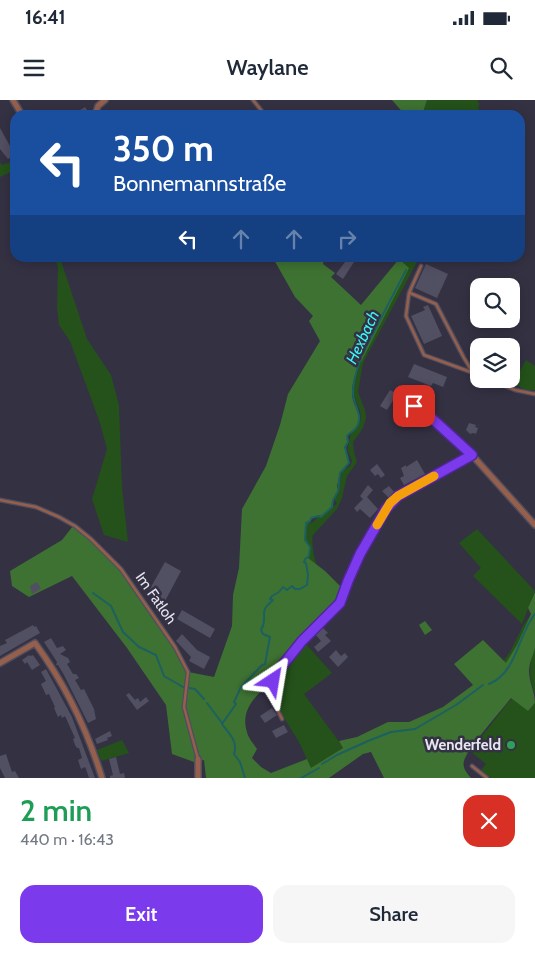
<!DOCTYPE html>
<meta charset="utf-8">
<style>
body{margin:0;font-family:Cabin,sans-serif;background:#f6f6f7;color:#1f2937;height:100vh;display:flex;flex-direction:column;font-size:19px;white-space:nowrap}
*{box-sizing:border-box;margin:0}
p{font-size:16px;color:#747a83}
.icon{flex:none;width:28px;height:28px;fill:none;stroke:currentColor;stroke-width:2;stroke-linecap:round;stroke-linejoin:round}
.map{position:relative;height:678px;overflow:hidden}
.details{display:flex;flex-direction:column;background:#fff;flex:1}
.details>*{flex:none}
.hud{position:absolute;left:10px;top:10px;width:515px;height:152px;border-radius:15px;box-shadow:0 2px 12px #0003;background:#1a4fa0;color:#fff;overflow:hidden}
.buttons{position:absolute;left:470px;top:178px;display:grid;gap:10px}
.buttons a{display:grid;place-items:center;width:50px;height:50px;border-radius:10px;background:#fff;box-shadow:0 2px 12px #0003;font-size:25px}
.pin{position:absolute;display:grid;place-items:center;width:42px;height:42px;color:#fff;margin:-21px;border-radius:10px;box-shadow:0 2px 8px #0006}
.me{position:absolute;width:55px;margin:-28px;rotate:33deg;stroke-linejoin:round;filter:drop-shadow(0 0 4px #0008)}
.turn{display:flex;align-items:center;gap:18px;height:105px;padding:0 20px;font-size:22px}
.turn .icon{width:65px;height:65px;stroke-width:2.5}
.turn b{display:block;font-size:35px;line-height:42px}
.lanes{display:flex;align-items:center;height:48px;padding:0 20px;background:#0003;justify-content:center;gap:25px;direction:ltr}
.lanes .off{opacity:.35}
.round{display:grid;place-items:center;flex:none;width:52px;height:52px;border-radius:15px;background:#f6f6f7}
.head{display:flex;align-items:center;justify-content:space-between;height:85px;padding:0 20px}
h1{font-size:30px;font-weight:600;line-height:38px;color:#1e9e55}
.cta{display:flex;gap:10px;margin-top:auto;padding:10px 20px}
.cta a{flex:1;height:58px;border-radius:15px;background:#7c3aed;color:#fff;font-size:20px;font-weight:600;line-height:58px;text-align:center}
.cta a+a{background:#f6f6f7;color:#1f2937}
.status{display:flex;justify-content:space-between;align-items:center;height:35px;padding:0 25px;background:#fff;direction:ltr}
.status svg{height:14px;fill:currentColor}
header{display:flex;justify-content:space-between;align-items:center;height:65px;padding:0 20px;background:#fff;font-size:22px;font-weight:600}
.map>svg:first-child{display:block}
</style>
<div class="status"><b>16:41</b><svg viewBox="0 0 49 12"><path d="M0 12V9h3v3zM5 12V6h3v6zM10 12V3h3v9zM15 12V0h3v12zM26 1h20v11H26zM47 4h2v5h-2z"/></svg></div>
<header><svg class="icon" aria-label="menu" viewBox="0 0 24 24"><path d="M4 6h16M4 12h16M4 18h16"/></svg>Waylane<svg class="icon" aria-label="search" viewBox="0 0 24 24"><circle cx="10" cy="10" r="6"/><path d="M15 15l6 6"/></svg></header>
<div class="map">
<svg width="535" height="678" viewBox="0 0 535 678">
<rect width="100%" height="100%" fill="#343143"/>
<g fill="#24521a">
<path d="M427,0H477L479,3L478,15H422Z"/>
<path d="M15,61V70L0,77V62L2,65Z"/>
<path d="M55,158H60L87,239L111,275L119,305L122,387L128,442L104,435L92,399L107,349L100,323L70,241L59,225L57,207L58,167Z"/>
<path d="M400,158H419L363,263L358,292L365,310L366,318L363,328L353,342L354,352L357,362L347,376L342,398L337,409L313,435C311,440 314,460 317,465L223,620L308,455V444L305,440L307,424L313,422L322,413L337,404L334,399L335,395L338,393L342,371L350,366L352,361L348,351V346L351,333L356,328L361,319L360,311L353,293L356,276L358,272L360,255Z"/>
<path d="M526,260L535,266V290H525L513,283Z"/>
<path d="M477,429L535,491L522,524L473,476L481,468L459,443Z"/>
<path d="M535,509V524L518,557L508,570L469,603L453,613L418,631L406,633L401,638L358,656L339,667L326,678H293L310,666L299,642L273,600L272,589L283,567L304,542L332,573L304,594L343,647L338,652L367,635L387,628L415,622L449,606L463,596L502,563L510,552L524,524Z"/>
<path d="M535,548V594C529,578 528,564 535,548Z"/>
<path d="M512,598L528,611L535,603V678H491L481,670L486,664L470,651Z"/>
<path d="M122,640L129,653L101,661L97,650Z"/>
</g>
<g fill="#3e7232">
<path d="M392,0H427L422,15H405Z"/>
<path d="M273,158H324L323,164L335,173L331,177L361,205L399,159L409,168L361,262L359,261C357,271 352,282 352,292C352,314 372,315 347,336L348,343L345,350L349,362L340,373L337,386L338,391L332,402V407L321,416L319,415C305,420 301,434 310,447L308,458L325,471L343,489L341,495L269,584C255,596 240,611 247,632C248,638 254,644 257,649L252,658L261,667L271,673L307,659L311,668L343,648L339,641L357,637L388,622H409L443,607L473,585L454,564L483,540L506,563L517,545L531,514L528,508L535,492C535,506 535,537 535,548C533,556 529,563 529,571C529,582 535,592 535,603L528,611L511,598C502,610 467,649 464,661C462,668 467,673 471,678H384L371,652L363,654L329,678H206L204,660L194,662L172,654L166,605L127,548L72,476L29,497L12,486L10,471L62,440L73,426L91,439L120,469L174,547L188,572L214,577L232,526L233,495L239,468L242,409L266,366L280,325L288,294L320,241L309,221L313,216L295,197Z"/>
<path d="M425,521L432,530L425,535L419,525Z"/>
</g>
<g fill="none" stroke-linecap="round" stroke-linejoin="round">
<g stroke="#1c6061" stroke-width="2">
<path d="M93,493L111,506L123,532L139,547L156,555L164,576L183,587"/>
<path d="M489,584C517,573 518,534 535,514"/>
<path d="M189,588L195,589L204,599"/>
<path d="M207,603L222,623"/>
<path d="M322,664L337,655L368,641L391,632L415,629L456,605L483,585"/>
<path d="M245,678L240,662L234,654C238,641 230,635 222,624L236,604L234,602L241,587L261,566L265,564L270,537L263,534L261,530C267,520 262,516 265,509C266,506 270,503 273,500L270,499L272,496L279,492L283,487L287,490L292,486L295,489H300L307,485L308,475L306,463L304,462L305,459L309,456L310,447L305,440L306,423L310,421L311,418L319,416L321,417L332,407L333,400L338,391L340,373L349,363L345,347L348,342L347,336C350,332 353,332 356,328C365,315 352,305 353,291C353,279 358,267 362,255L406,170"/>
<path d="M301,678L319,668"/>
</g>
</g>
<g fill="#514f62">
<path d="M85,7L89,13L86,15H72Z"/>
<path d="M0,28L10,46L12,45L15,50V55L8,59L0,49Z"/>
<path d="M348,158L354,162L343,179L336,174Z"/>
<path d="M426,164L448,174L437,198L415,188Z"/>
<path d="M428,205L442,236L424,244L411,216L425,210L423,207Z"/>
<path d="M414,264L447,277L443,287L433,283L431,286L408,277Z"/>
<path d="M390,290L397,294L387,310L380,306Z"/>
<path d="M469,323L476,325L475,327L478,328L476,334L473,333L470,334L466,330Z"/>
<path d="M417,360L425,374L404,385L400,378L404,376L401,368L406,365V367Z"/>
<path d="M377,364L385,375L381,378L378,374L375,376L370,370Z"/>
<path d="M368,385L373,390L367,397L378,409L370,418L360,409L357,412L354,408L363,399L360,396Z"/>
<path d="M389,386L395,393L389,398L382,391Z"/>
<path d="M165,462L181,471L164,503L147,494Z"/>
<path d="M37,482L41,489L32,494L30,486Z"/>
<path d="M182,510L215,529L210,538L177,519Z"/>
<path d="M33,525L34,527L36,526L40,533L0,556V546L7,543L5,540Z"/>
<path d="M322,527L328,533L325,535L331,541L318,552L314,547L321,541L315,534Z"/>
<path d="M182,534L197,550L210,557L204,569L189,561L191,557L176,541Z"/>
<path d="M51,538L57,548L63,546L66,550L60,554L68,558L70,562L67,564L73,574H76L79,578L75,580L81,590L84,589L94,609L96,619L88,623L64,575L58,565H56L57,562L44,542Z"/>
<path d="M336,550L341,556L345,553L348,557L338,567L329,557Z"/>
<path d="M29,555L30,556L33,555L40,565L32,570L27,562L25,564L22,560Z"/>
<path d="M46,569L72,617L95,678H89L86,669L85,667L81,669L78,660L82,658L79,648H77L75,645L73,639L75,638L65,616L62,618L61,615L58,617L54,608L55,607L49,594L46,595L41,584L46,581L41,572Z"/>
<path d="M129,593L135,600L138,598L140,602L146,597L149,601L137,610L126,595Z"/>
<path d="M272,608L277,615L265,623L260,616Z"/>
<path d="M284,625L288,632L276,638L272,631Z"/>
<path d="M110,631L112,636L107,638L108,640L97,644L95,639Z"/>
<path d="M6,654L12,672L15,671L19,678H5L0,668V656Z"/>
<path d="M116,657L120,674L124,673L125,678H110V676L113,675L109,659Z"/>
</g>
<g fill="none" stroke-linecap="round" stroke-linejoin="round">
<g stroke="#504e5f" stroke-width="5">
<g id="service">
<path d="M253,0L265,15"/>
<path d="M421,166L409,193L406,216L424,255L479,275"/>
<path d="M410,193L436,204L464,258L472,271"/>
<path d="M488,279L515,290L535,294"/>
<path d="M414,306L426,313L471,354"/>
<path d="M0,400L36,407L59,417L75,426L91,439L121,469L175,547L188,572L184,607L198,659"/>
<path d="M269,592L282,619"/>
<path d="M472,666L487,678"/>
</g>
</g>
<g stroke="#504e5f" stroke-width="8">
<g id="minor">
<path d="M13,0L22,15"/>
<path d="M95,15L98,6L105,0"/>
<path d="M0,563L35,543C65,584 87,629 102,678"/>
<path d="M268,591L282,566L302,541L340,503L348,481L360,454L390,403L398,397L472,355L535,425"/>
<path d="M198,659V678"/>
</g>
</g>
<use href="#service" stroke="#955f4c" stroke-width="2.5"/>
<use href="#minor" stroke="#955f4c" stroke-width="5"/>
</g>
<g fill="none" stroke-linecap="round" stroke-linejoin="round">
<g stroke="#51269a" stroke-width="12">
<path id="route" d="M273,581L282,566L302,541L340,503L348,481L360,454L386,409L398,396L472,355L426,313L414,306"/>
</g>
<use href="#route" stroke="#7c3aed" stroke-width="9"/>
<path stroke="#f59e0b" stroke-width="9" d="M377,425L390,403L398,396L434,376"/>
</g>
<circle fill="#2e9e5b" stroke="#343143" stroke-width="2" cx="511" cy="645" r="5"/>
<g text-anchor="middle" stroke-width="5" stroke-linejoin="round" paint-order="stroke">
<g font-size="15" fill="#e6e5f1" stroke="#343143">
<text transform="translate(156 498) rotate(55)" y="5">Im Fatloh</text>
</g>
<g font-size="15" font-weight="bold" fill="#e6e5f1" stroke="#343143" text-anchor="end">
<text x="501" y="650">Wenderfeld</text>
</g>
<g font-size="16" font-style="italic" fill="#3bf5f7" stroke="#343143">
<text transform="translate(362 237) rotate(-65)" y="6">Hexbach</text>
</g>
</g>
</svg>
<div class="buttons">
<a><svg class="icon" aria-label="search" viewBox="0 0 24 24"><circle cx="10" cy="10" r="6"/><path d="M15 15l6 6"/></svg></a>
<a><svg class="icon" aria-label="layers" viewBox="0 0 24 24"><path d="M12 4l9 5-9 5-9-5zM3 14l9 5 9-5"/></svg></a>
</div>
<div class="pin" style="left:414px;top:306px;background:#d93025"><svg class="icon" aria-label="arrive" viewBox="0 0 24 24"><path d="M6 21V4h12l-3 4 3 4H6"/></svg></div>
<svg class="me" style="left:273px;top:581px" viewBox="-20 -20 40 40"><path d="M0-17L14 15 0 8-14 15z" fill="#7c3aed" stroke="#fff" stroke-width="4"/></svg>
<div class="hud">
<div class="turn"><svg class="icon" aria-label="left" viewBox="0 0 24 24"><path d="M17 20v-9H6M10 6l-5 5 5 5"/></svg><div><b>350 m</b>Bonnemannstraße</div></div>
<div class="lanes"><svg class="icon" aria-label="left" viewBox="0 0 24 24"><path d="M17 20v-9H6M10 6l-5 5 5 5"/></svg><svg class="icon off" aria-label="ahead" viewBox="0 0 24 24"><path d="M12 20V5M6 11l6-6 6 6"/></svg><svg class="icon off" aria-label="ahead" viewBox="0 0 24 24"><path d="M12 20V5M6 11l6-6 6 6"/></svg><svg class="icon off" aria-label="right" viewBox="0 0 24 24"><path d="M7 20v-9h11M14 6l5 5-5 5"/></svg></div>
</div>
</div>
<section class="details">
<div class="head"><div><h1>2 min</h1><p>440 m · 16:43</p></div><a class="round" style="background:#d93025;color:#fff"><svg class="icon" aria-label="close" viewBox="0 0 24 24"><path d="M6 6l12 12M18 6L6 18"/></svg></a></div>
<div class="cta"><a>Exit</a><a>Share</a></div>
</section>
